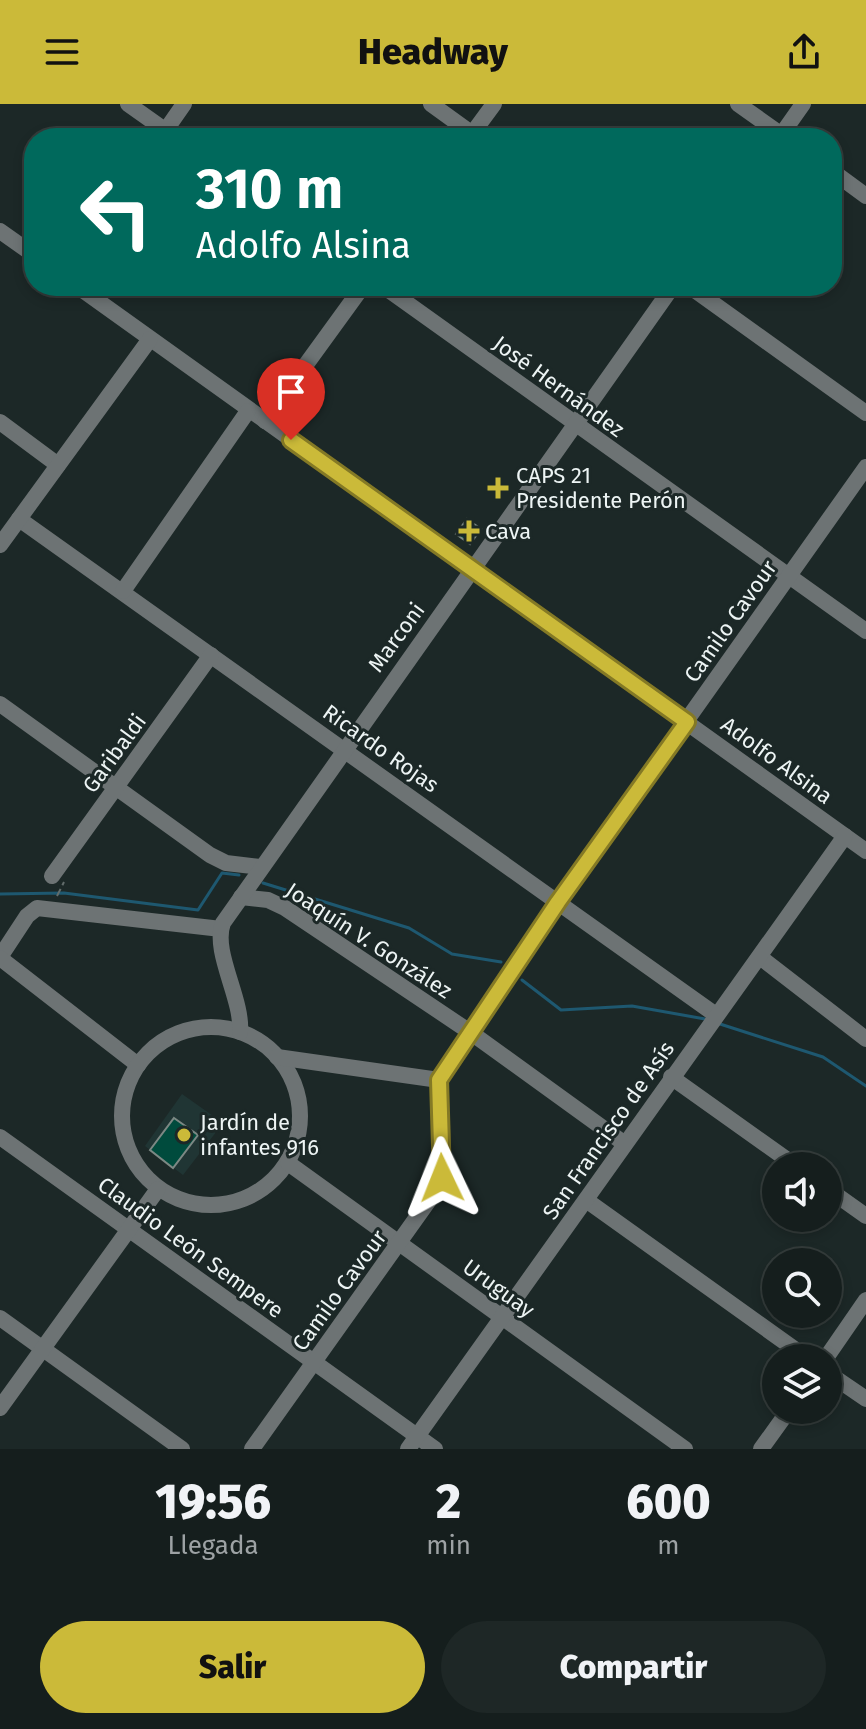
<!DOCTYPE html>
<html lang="es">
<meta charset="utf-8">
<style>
body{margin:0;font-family:"Fira Sans",sans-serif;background:#1e2726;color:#f1f3f6;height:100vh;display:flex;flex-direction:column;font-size:30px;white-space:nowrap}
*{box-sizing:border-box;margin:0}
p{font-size:26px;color:#9da2a4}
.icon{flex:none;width:44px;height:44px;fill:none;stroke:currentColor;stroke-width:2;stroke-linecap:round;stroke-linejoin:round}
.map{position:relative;height:1345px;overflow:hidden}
.drawer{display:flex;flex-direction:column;background:#151e1d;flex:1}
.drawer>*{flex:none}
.banner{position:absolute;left:24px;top:24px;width:818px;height:168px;border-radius:32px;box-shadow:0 4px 12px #0003,0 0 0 2px #343c3b;background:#00695c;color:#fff;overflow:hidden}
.buttons{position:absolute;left:762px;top:1048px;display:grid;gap:16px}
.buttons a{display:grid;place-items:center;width:80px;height:80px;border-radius:50%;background:#151e1d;box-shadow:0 4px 12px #0003,0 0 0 2px #343c3b;font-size:40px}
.pin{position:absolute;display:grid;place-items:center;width:68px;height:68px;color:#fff;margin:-82px -34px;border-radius:50% 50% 50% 0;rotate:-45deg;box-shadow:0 0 8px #0007}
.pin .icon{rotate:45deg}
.me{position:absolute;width:88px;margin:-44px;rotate:358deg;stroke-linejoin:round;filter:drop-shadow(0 0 6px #0008)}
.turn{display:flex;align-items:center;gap:28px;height:168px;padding:0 40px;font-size:36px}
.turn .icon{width:104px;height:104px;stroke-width:2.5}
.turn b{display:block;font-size:56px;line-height:68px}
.eta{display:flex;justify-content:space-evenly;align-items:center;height:136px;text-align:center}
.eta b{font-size:48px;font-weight:800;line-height:56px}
.action{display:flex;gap:16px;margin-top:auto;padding:16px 40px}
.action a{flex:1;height:92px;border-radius:48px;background:#cbba39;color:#111;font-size:32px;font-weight:800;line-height:92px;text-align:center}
.action a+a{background:#1e2726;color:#f1f3f6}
header{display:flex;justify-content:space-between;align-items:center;height:104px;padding:0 40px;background:#cbba39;color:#111;font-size:36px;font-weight:800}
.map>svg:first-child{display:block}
</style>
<header><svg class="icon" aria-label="menu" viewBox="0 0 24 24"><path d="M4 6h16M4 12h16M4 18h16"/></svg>Headway<svg class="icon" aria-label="share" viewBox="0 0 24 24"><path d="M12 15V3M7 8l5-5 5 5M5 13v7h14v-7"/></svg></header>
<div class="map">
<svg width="866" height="1345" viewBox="0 0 866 1345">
<rect width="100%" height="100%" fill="#1c2827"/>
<path fill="#203534" d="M182,990L223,1019L183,1071L145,1042Z"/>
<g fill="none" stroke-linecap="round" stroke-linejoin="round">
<g stroke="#1e5870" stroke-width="3">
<path d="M263,779L409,824L452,850L501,858"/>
<path d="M0,790L64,789L198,806L222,769L239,771"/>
<path d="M522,876L561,906L632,902L705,915"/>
<path d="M720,920L823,953L866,982"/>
</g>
</g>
<g fill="#004b3d" stroke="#7c8884" stroke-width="2">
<path d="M467,415L481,425L470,440L456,430Z"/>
<path d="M174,1014L198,1031L173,1064L150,1046Z"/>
</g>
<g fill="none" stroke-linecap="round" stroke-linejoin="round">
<path stroke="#626c6b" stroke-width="2" stroke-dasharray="8 4" stroke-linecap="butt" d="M57,792L64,778"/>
<g stroke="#6d7374" stroke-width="16">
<path d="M128,0L176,34"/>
<path d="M431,0L478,34"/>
<path d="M738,0L786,34"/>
<path d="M161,33L184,0"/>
<path d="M469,34L494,0"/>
<path d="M779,34L803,0"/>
<path d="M832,67L866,92"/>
<path d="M0,127L34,151"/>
<path d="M77,182L866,747"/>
<path d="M383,182L866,527"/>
<path d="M689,182L866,309"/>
<path d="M265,317L363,182"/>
<path d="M0,318L58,361"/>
<path d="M19,415L716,911"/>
<path d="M0,441L150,235"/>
<path d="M123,487L248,307"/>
<path d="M0,600L210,751L226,759L260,763"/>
<path d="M52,772L211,551"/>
<path d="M241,793L268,796L285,804L470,928L625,1040"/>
<path d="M0,853L27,812L37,804L221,825"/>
<path d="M760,853L866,935"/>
<path d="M0,854L138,961"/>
<circle cx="211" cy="1012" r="89"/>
<path d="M240,928C243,895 212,848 223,819L673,182"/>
<path d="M277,953L439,976"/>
<path d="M671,973L796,1062"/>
<path d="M0,1033L435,1345"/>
<path d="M288,1059L685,1345"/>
<path d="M828,1085L866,1112"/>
<path d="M586,1096L807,1254"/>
<path d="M0,1214L182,1345"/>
<path d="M826,1254L866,1196"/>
<path d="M828,1269L866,1295"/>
<path d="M0,1304L158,1085"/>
<path d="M252,1345L437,1085L443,1062L439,976L558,798L866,363"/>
<path d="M408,1345L845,732"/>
<path d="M761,1345L789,1306"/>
</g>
</g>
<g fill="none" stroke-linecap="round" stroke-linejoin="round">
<g stroke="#847925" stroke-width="20">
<path id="route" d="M291,336L687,618L558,798L439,976L442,1074"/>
</g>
<use href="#route" stroke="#cbba39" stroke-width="14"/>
</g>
<g fill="#cbba39" stroke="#1c2827" stroke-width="3">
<path d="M494 372h8v8h8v8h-8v8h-8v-8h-8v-8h8z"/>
<path d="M465 415h8v8h8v8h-8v8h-8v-8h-8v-8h8z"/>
<circle cx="184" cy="1031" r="8"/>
</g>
<g text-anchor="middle" stroke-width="6" stroke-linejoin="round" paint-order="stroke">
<g font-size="22" fill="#edf4f4" stroke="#1c2827">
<text transform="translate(559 282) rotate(36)" y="8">José Hernández</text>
<text transform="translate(730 517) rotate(-55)" y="8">Camilo Cavour</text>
<text transform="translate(396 533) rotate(-54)" y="8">Marconi</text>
<text transform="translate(381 644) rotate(35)" y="8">Ricardo Rojas</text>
<text transform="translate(114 649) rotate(-54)" y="8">Garibaldi</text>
<text transform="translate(777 656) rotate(36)" y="8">Adolfo Alsina</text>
<text transform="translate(369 836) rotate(33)" y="8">Joaquín V. González</text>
<text transform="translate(608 1026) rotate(-55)" y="8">San Francisco de Asís</text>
<text transform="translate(191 1143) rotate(36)" y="8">Claudio León Sempere</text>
<text transform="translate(499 1184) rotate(36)" y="8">Uruguay</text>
<text transform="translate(339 1186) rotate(-54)" y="8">Camilo Cavour</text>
</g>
<g font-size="22" fill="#edf4f4" stroke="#1c2827" text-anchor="start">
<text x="516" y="379">CAPS 21<tspan x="516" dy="25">Presidente Perón</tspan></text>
<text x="485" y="435">Cava</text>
<text x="200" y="1026">Jardín de<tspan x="200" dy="25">infantes 916</tspan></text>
</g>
</g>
</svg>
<div class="buttons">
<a><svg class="icon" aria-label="sound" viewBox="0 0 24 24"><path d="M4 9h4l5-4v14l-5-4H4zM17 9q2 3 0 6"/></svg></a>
<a><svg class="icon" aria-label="search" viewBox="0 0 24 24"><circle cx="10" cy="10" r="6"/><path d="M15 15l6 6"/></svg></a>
<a><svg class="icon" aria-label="layers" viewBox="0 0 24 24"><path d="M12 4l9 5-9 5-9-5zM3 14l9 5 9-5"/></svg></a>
</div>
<div class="pin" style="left:291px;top:336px;background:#d93025"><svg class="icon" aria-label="arrive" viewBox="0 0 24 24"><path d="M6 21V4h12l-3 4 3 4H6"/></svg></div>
<svg class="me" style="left:442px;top:1074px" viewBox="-20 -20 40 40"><path d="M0-17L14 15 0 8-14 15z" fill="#cbba39" stroke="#fff" stroke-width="4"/></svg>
<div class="banner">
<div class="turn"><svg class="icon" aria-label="left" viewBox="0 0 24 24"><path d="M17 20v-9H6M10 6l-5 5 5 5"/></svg><div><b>310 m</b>Adolfo Alsina</div></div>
</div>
</div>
<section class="drawer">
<div class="eta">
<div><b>19:56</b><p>Llegada</p></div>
<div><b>2</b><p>min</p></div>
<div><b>600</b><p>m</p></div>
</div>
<div class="action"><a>Salir</a><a>Compartir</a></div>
</section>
